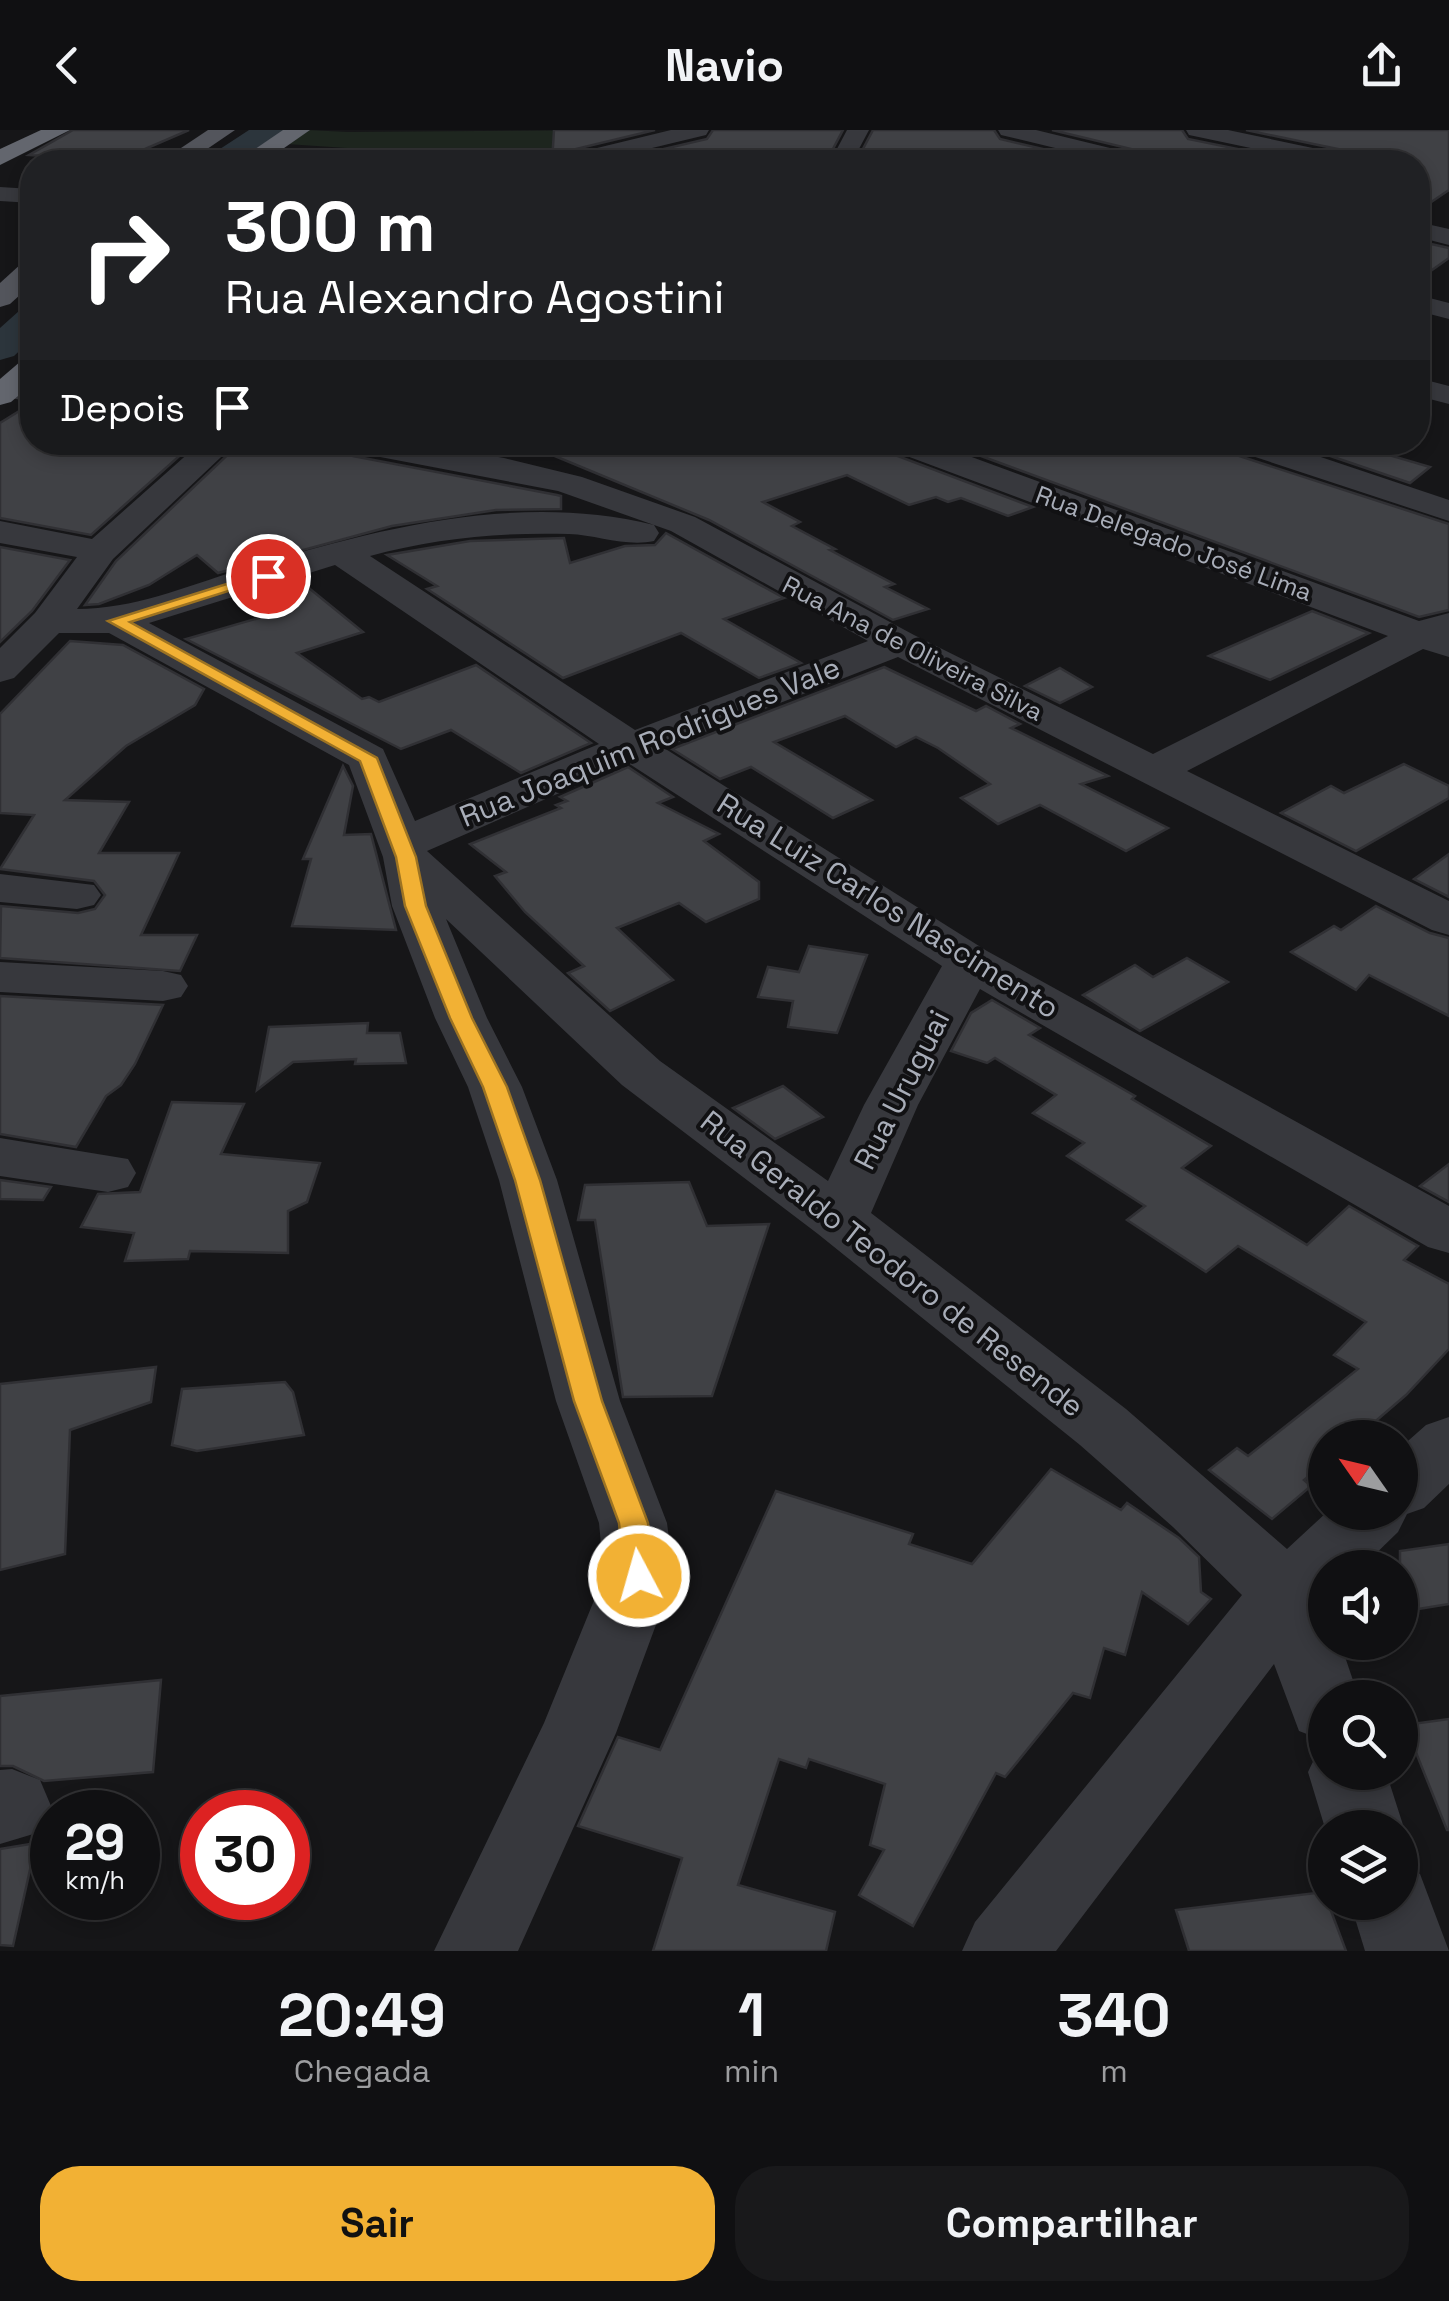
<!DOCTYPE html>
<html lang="pt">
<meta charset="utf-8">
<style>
body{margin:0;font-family:"Space Grotesk",sans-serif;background:#19191b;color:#f1f3f6;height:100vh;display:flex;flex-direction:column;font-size:38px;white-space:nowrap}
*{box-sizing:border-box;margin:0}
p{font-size:32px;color:#9c9d9f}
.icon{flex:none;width:55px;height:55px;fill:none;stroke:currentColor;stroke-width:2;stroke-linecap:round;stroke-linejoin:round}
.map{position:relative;height:1821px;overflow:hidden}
.sheet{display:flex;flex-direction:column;background:#101012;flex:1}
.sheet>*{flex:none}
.banner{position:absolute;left:20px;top:20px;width:1410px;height:305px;border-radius:40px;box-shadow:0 5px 15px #0003,0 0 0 2px #303032;background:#202124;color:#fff;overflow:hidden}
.needle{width:65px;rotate:304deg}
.controls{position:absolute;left:1308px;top:1290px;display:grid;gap:20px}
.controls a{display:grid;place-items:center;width:110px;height:110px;border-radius:50%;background:#101012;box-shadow:0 5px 15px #0003,0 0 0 2px #303032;font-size:50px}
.speed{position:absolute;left:30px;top:1660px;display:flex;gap:20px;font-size:50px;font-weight:700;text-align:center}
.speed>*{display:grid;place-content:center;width:130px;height:130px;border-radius:50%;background:#101012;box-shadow:0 5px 15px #0003,0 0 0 2px #303032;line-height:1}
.speed small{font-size:25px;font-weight:400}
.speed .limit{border:15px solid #d22;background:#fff;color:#111}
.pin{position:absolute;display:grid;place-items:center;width:85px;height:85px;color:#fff;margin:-42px;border:5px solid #fff;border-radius:50%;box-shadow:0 2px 10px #0007}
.me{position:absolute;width:110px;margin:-55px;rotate:354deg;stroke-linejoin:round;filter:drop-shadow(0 0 8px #0008)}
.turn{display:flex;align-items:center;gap:35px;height:210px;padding:0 40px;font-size:45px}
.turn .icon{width:130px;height:130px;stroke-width:2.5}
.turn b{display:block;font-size:70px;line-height:85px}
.then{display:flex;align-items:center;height:95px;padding:0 40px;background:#0003;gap:20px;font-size:38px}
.eta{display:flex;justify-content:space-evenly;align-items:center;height:170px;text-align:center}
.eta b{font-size:60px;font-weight:800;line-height:70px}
.cta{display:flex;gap:20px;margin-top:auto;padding:20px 40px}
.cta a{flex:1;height:115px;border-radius:40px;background:#f2b134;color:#111;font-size:40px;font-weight:800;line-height:115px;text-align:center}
.cta a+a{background:#19191b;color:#f1f3f6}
header{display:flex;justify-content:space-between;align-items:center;height:130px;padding:0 40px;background:#101012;font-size:45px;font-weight:800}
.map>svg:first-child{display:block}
</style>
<header><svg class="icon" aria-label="back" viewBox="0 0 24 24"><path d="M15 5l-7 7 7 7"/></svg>Navio<svg class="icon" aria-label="share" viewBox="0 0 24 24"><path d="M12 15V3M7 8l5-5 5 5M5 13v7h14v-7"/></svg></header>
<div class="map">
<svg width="1449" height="1821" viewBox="0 0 1449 1821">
<rect width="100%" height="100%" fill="#161618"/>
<path fill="#1e261f" d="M308,0L348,2L619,0L546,31L286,14Z"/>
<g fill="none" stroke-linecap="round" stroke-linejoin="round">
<g fill="#2c353c" fill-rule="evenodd">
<path d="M249,0H285L236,32H200Z"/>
<path d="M32,178V209L14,226L0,230V198L19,181Z"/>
</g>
</g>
<g fill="#404145" stroke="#303034" stroke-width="2.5">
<path d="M73,0H189L115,32H32L45,26L29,25Z"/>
<path d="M554,0H655L559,23L552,32Z"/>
<path d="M713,0H843L826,32H608L707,9Z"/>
<path d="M873,0H994L1000,9L1099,32H856Z"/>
<path d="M1052,0H1182L1188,9L1301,32H1154L1148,23Z"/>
<path d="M1246,0H1449V60L1418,81V32H1360L1347,21Z"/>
<path d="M1418,111L1449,118V128L1418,150Z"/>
<path d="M29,275H32V312H195L91,405L0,388V293Z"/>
<path d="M241,312L337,318L353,326L557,365L561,366V379L496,380L392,396L218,443L197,425L149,455L99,474L85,475L116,431Z"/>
<path d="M521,312H880L887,322L1033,377L1008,386L961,368L948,372L936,367L909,375L847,345L763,372L800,392L792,396L835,419L830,420L894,454L885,457L928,479L893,490L709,390Z"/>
<path d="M943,312H1222L1230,323L1449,394V480L1419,487Z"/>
<path d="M1289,312H1345L1430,337L1410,353Z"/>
<path d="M666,403L784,468L724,489L801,533L759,548L681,503L563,548L427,459L437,456L387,425L470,411L564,408L570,433L625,416L655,415Z"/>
<path d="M0,417L70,430L32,481L0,512Z"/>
<path d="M299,450L363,502L297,523L362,569L369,567L379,572L476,535L591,613L521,643L451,600L401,619L186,509L269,485L247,466Z"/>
<path d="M1312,481L1369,503L1270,550L1209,526Z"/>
<path d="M70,511L123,515L204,559L195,575L126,616L65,670L129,672L99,723H179L141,805H197L180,841L0,828L1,776L78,783L95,779L105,765L94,751L0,739L34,685L0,683V584Z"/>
<path d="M884,537L976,581L986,576L1020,594L1011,598L1108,646L1081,654L1168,698L1126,721L1040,675L998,694L961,668L990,654L938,618L916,607L896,617L845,586L774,612L872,670L833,688L751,637L720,649L672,619Z"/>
<path d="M1060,538L1092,557L1060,573L1025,556Z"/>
<path d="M1404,634L1449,656V668L1356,721L1281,683L1331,656L1344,663Z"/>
<path d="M343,636L353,656L344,705L371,704L396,800L292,796L311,729H303Z"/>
<path d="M628,637L673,667L658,673L719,704L704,711L759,752V769L706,792L679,773L617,798L673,850L610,881L568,843L584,836L525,782L495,746L506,742L470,714L561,678L556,675L567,671L560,667Z"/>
<path d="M1449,724V767L1414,749Z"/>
<path d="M1376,776L1430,803L1449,808V886L1369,845L1356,860L1291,822L1334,796L1341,800Z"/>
<path d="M809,816L867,825L837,903L788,897L793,871L758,867L768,837L799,842Z"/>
<path d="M1187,828L1228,852L1140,901L1083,865L1135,835L1153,847Z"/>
<path d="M0,866L163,875L135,934L121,955L106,966L76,1017L0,1004Z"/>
<path d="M992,870L1040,898L1029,905L1135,966L1132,969L1211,1016L1182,1038L1307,1115L1349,1076L1418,1116L1404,1130L1449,1154V1219L1406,1265L1356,1308H1325V1333L1304,1350L1311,1356L1272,1389L1209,1340L1237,1318L1248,1326L1358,1239L1334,1225L1366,1192L1238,1116L1206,1142L1127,1090L1145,1076L1067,1026L1084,1013L1033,983L1056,965L995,928L987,933L951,921L971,883Z"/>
<path d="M368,893L367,903H400L406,933L355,934L356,929L293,932L257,960L269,897Z"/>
<path d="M783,956L823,987L775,1009L733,978Z"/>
<path d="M172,972L244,974L221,1024L320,1033L307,1072L288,1081V1123L190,1121L188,1129L125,1131L134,1103L81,1097L98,1064L140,1062Z"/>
<path d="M1449,1034V1072L1420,1056Z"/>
<path d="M0,1050L51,1057L43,1070L0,1069Z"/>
<path d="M689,1052L707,1096L769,1094L712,1266L623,1267L595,1090H578L585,1055Z"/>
<path d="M156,1237L151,1272L70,1300L65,1424L0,1440V1254Z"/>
<path d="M285,1252L293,1262L304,1305L197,1321L172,1315L182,1259Z"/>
<path d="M1051,1339L1121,1380L1127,1373L1179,1408L1199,1427L1201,1462L1211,1469L1188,1494L1142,1462L1125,1525L1104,1518L1090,1568L1073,1563L1005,1647L996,1643L913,1796L859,1765L884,1720L870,1715L885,1654L809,1629L806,1638L779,1629L738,1755L835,1782L826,1821H653L682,1728L578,1696L618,1607L660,1620L776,1361L913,1404L909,1414L972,1434Z"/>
<path d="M1449,1414V1474L1400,1482V1421Z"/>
<path d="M161,1550L153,1642L44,1651L13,1636H0V1566Z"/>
<path d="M1449,1589V1700H1447L1405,1595Z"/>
<path d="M36,1713L13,1816L0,1815V1719Z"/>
<path d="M1324,1762L1346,1821H1189L1176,1780Z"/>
</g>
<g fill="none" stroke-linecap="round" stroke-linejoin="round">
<g fill="#37383d" fill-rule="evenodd">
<path d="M671,0H709L706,5L594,32H557L560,27Z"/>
<path d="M847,0H869L852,32H830Z"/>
<path d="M998,0H1036L1147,27L1150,32H1113L1001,5Z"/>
<path d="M1186,0H1228L1346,25L1357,32H1317L1189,5Z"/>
<path d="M0,57L32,59V73L0,71Z"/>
<path d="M1418,92L1449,99V115L1418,107Z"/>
<path d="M1418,165L1449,173V189L1418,181Z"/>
<path d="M1418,248L1449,256V274L1418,266Z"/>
<path d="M7,250L32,254V272L0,266V252Z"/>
<path d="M201,312H237L113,429L77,479C133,479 185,457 239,440C373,400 515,361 654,395L659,403L654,411C626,417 597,405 569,404C503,402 435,408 370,426L635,600L868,511L671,401L558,361L354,322L343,319L338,312H414L504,328L582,347L695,387L914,505L1153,624L1388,506L888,319L883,312H931L1419,491L1449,483V527L1423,519L1187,641L1449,771V805L1432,800L898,527L664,618L987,821L1449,1076V1123L1428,1117L980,859L918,975L871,1083L1126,1279L1287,1419L1327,1382H1400V1318L1426,1295L1449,1287V1354L1424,1378L1407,1384L1398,1402L1361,1438H1325V1512H1340L1359,1568H1325V1611L1299,1601L1274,1534L1056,1821H962L975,1792L1242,1465L1173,1397L1080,1315L818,1104L622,955L446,789L487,888L522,957L557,1050L620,1271L667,1393L674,1446L616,1603L518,1821H434L544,1593L604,1446L599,1393L556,1271L499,1050L468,957L435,888L392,776L383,727L349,635L109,503H59L14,548L0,552V518L35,483L77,427L0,413V391L92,409ZM335,435L599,614L415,691L383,619L149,493ZM628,633L942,836L864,975L828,1051L660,931L427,721Z"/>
<path d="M1226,312H1276L1449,370V391L1231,319Z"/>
<path d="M0,744L94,755L101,765L94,775L77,779L0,772Z"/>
<path d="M0,832L163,841L181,845L188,856L181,867L163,871L0,862Z"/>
<path d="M0,1008L128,1029L136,1043L128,1057L108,1062L0,1046Z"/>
<path d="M1325,1615V1642H1386L1404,1698L1400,1708V1698H1325L1308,1642L1320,1617Z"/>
<path d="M12,1639L40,1650L51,1676L40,1702L0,1714V1640Z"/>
<path d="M1400,1736L1420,1744L1449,1821H1365L1350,1772H1400Z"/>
</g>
<g fill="#53555c" fill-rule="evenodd">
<path d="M208,0H235L188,32H160Z"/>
<path d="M32,131V154L10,174L0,177V153L22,133Z"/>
</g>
<g fill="#63666e" fill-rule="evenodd">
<path d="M41,0H70L0,35V19Z"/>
<path d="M283,0H310L264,32H236Z"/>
<path d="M32,229V254L11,272L0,275V249L21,231Z"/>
</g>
</g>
<path fill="#f2b134" stroke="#9d7322" stroke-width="2.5" d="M262,443L276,446L130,492L377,628L416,727L426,776L472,888L507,957L540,1050L602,1271L648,1393L654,1446L650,1455L639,1459L628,1455L624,1446L619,1393L574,1271L515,1050L483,957L450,888L405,776L396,727L360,631L108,491Z"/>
<g text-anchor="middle" stroke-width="8" stroke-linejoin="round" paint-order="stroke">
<g font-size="25" fill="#a8adb8" stroke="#111113">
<text transform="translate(1174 413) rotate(20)" y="9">Rua Delegado José Lima</text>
<text transform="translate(913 518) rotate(27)" y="9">Rua Ana de Oliveira Silva</text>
</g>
<g font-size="30" fill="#a8adb8" stroke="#111113">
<text transform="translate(650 612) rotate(-22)" y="10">Rua Joaquim Rodrigues Vale</text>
<text transform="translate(888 776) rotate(32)" y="10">Rua Luiz Carlos Nascimento</text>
<text transform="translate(902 960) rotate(-63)" y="10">Rua Uruguai</text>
<text transform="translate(892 1134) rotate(38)" y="10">Rua Geraldo Teodoro de Resende</text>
</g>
</g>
</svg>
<div class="controls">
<a><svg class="needle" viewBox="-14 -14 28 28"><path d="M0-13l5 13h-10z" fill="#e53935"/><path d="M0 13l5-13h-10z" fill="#9c9d9f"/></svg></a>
<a><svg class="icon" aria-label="sound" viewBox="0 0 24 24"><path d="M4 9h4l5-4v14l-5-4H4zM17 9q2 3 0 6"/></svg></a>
<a><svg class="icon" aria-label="search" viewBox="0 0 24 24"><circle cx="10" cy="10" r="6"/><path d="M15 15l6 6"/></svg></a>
<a><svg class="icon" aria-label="layers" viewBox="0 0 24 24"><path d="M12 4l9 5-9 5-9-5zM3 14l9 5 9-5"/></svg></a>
</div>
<div class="speed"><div>29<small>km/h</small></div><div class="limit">30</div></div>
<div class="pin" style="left:268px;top:446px;background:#d93025"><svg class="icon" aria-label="arrive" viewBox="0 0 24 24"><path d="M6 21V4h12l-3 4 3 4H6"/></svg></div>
<svg class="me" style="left:639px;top:1446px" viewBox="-20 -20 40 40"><circle r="17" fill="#f2b134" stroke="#fff" stroke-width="3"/><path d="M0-11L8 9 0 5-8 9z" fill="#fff"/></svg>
<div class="banner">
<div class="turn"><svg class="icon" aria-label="right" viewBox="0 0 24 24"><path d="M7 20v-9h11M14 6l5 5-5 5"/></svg><div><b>300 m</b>Rua Alexandro Agostini</div></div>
<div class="then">Depois<svg class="icon" aria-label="arrive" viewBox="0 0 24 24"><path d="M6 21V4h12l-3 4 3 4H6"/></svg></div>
</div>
</div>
<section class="sheet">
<div class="eta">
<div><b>20:49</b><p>Chegada</p></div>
<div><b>1</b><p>min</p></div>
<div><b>340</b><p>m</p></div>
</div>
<div class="cta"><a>Sair</a><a>Compartilhar</a></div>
</section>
